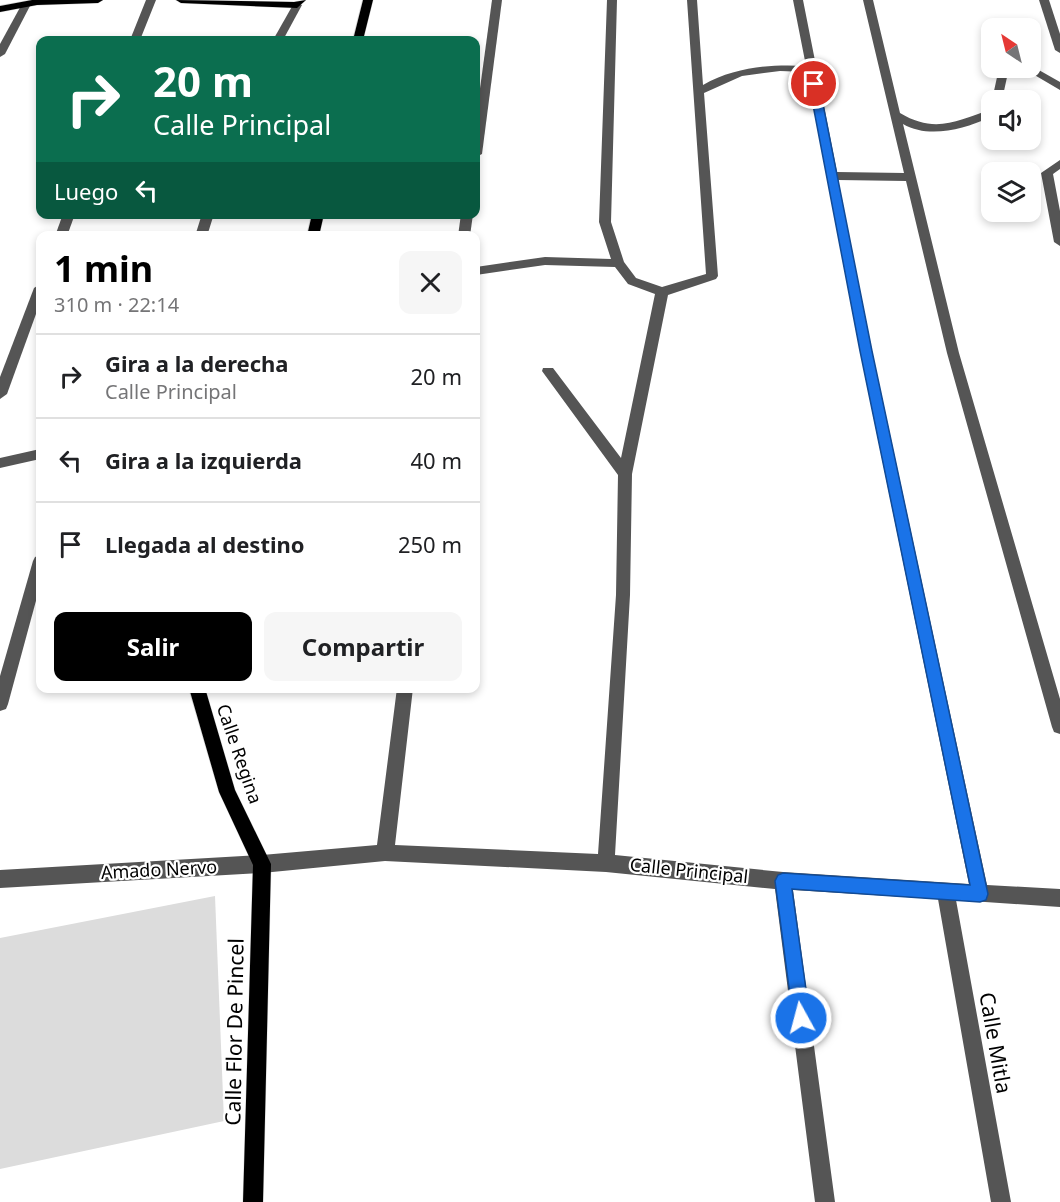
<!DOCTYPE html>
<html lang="es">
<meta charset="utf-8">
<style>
body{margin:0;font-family:"Noto Sans",sans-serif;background:#f6f6f6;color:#202124;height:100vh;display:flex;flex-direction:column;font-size:22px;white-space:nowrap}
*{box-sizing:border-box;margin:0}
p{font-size:20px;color:#757577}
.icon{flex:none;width:33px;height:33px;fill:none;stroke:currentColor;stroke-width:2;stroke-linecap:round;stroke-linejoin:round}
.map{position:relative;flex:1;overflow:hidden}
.drawer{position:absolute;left:36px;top:231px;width:444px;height:462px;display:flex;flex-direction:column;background:#fff;border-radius:12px;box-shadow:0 3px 9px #0003}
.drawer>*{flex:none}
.guide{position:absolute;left:36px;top:36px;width:444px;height:183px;border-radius:12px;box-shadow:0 3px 9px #0003;background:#0b6e4f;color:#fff;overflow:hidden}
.needle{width:39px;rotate:325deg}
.fabs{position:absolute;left:981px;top:18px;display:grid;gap:12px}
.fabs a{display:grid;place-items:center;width:60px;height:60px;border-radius:12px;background:#fff;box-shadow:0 3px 9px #0003;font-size:30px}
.pin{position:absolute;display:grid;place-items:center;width:51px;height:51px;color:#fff;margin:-26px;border:3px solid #fff;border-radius:50%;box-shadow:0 2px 6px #0007}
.me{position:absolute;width:66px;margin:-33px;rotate:353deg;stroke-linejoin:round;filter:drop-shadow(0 0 4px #0008)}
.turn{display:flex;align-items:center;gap:21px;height:126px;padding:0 18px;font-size:27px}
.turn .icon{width:78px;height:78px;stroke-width:2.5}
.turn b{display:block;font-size:42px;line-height:51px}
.then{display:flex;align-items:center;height:57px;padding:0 18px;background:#0003;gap:12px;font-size:22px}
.round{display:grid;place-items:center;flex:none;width:63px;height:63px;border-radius:12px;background:#f6f6f6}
.head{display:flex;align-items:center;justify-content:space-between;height:102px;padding:0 18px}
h1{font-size:36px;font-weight:700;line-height:45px;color:#000}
.button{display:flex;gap:12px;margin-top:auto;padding:12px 18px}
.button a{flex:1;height:69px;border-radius:12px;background:#000;color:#fff;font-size:24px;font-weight:700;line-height:69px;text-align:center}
.button a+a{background:#f6f6f6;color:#202124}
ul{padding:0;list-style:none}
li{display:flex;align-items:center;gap:18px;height:84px;padding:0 18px;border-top:2px solid #e0e0e0}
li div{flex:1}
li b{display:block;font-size:22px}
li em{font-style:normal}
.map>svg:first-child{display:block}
</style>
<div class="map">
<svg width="1060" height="1202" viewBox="0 0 1060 1202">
<rect width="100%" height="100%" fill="#fff"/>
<path fill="#dcdcdc" d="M215,896L224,1121L0,1169V938Z"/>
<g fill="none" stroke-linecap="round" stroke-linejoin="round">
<g stroke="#dbdbdb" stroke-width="1">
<g id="major">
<path d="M32,0H103L98,3L37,5L0,12V6Z"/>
<path d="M176,0L294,2L306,0L297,8L181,3Z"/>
<path d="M363,0H373L363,40H353Z"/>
<path d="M312,214H324L319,236H307Z"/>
<path d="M189,688H205L235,790L271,864L263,1202H243L253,865L219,792Z"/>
</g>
</g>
<g fill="#555" fill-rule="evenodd">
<path d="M146,0H156L140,40H130Z"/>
<path d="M492,0H502L482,154L476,157V118Z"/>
<path d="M607,0H617L611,222L624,262L636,278L662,287L706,274L687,0H697L703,85C735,67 770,64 806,66L793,0H803L837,172L904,173L863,0H873L900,113C935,134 957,121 992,109V117L989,118C963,129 929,139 903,124L959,353L1060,699V734L1054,732L1052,727L947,353L906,181L838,180L872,351L987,885L1060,889V907L956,900L1011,1202H991L938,899L793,890L835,1202H815L775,889L606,872L385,861L262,873L0,888V870L262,855L377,845L397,688H413L395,845L598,854L616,595L618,475L542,371L543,368H553L621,458L655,294L628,284L615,267L545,265L476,275V267L545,257L611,259L599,222ZM780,71L807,72L860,351L969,884L783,872L615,855L630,595L632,474L668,295L716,279L718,276L704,93L742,76Z"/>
<path d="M1039,0H1049L1060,34V53L1055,50Z"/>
<path d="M23,2L31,4L5,54L0,57V44Z"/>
<path d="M294,3L302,5L283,40H273Z"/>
<path d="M991,22L999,28L990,30L986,25Z"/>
<path d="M1030,65L1060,82V90L1026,70L1025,68H1030Z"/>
<path d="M999,68H1009L1002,100H992Z"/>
<path d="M1060,160V169L1053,174L1060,211V246L1054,242L1041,173Z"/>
<path d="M63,214H75L67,236H55Z"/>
<path d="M202,214H214L207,236H195Z"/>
<path d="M461,214H473L470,236H458Z"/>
<path d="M40,284V303L7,394L0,399V377L34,288Z"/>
<path d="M40,449V459L0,468V458Z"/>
<path d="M40,555V586L8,704L6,709L0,711V676L33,561L35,557Z"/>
</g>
<use href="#major" fill="#000" fill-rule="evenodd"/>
</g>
<path fill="#1a73e8" stroke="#114b97" stroke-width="1.5" d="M814,81L819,84L872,351L988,894L986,900L980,902L792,889L810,1018L807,1024L801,1027L795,1024L793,1018L775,881L778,875L783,873L970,885L860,351L809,84Z"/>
<g text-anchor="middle" stroke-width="4.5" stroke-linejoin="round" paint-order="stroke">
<g font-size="18" fill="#000" stroke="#fff">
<text transform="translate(239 754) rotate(71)" y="6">Calle Regina</text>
<text transform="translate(159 870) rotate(-3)" y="6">Amado Nervo</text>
<text transform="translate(689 871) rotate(6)" y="6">Calle Principal</text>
</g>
<g font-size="21" fill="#000" stroke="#fff">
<text transform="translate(235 1032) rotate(-89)" y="7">Calle Flor De Pincel</text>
<text transform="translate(995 1043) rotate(80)" y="7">Calle Mitla</text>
</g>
</g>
</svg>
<div class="fabs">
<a><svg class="needle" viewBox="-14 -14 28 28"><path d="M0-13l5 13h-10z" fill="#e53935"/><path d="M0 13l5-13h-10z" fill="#757577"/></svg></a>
<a><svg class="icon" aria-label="sound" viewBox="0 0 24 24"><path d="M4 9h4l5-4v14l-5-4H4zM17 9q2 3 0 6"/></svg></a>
<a><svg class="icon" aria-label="layers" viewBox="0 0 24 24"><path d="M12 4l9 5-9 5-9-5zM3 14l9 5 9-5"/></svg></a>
</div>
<div class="pin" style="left:814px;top:84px;background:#d93025"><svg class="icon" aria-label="arrive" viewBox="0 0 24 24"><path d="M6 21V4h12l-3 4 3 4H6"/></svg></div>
<svg class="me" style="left:801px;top:1018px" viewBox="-20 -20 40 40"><circle r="17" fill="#1a73e8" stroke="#fff" stroke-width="3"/><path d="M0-11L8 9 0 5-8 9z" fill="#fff"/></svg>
<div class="guide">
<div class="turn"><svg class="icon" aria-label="right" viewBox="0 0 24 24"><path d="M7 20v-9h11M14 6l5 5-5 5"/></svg><div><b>20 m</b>Calle Principal</div></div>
<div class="then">Luego<svg class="icon" aria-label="left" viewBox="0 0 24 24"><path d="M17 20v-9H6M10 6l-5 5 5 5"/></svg></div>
</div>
<section class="drawer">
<div class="head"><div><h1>1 min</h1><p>310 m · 22:14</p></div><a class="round"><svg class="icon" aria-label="close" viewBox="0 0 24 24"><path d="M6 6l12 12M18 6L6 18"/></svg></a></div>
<ul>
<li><svg class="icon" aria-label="right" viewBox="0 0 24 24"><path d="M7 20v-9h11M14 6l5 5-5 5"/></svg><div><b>Gira a la derecha</b><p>Calle Principal</p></div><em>20 m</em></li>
<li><svg class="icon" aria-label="left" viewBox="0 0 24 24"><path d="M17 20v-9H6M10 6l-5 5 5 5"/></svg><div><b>Gira a la izquierda</b></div><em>40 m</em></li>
<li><svg class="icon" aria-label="arrive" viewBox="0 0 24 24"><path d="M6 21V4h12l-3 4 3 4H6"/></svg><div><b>Llegada al destino</b></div><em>250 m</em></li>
</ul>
<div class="button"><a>Salir</a><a>Compartir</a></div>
</section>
</div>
